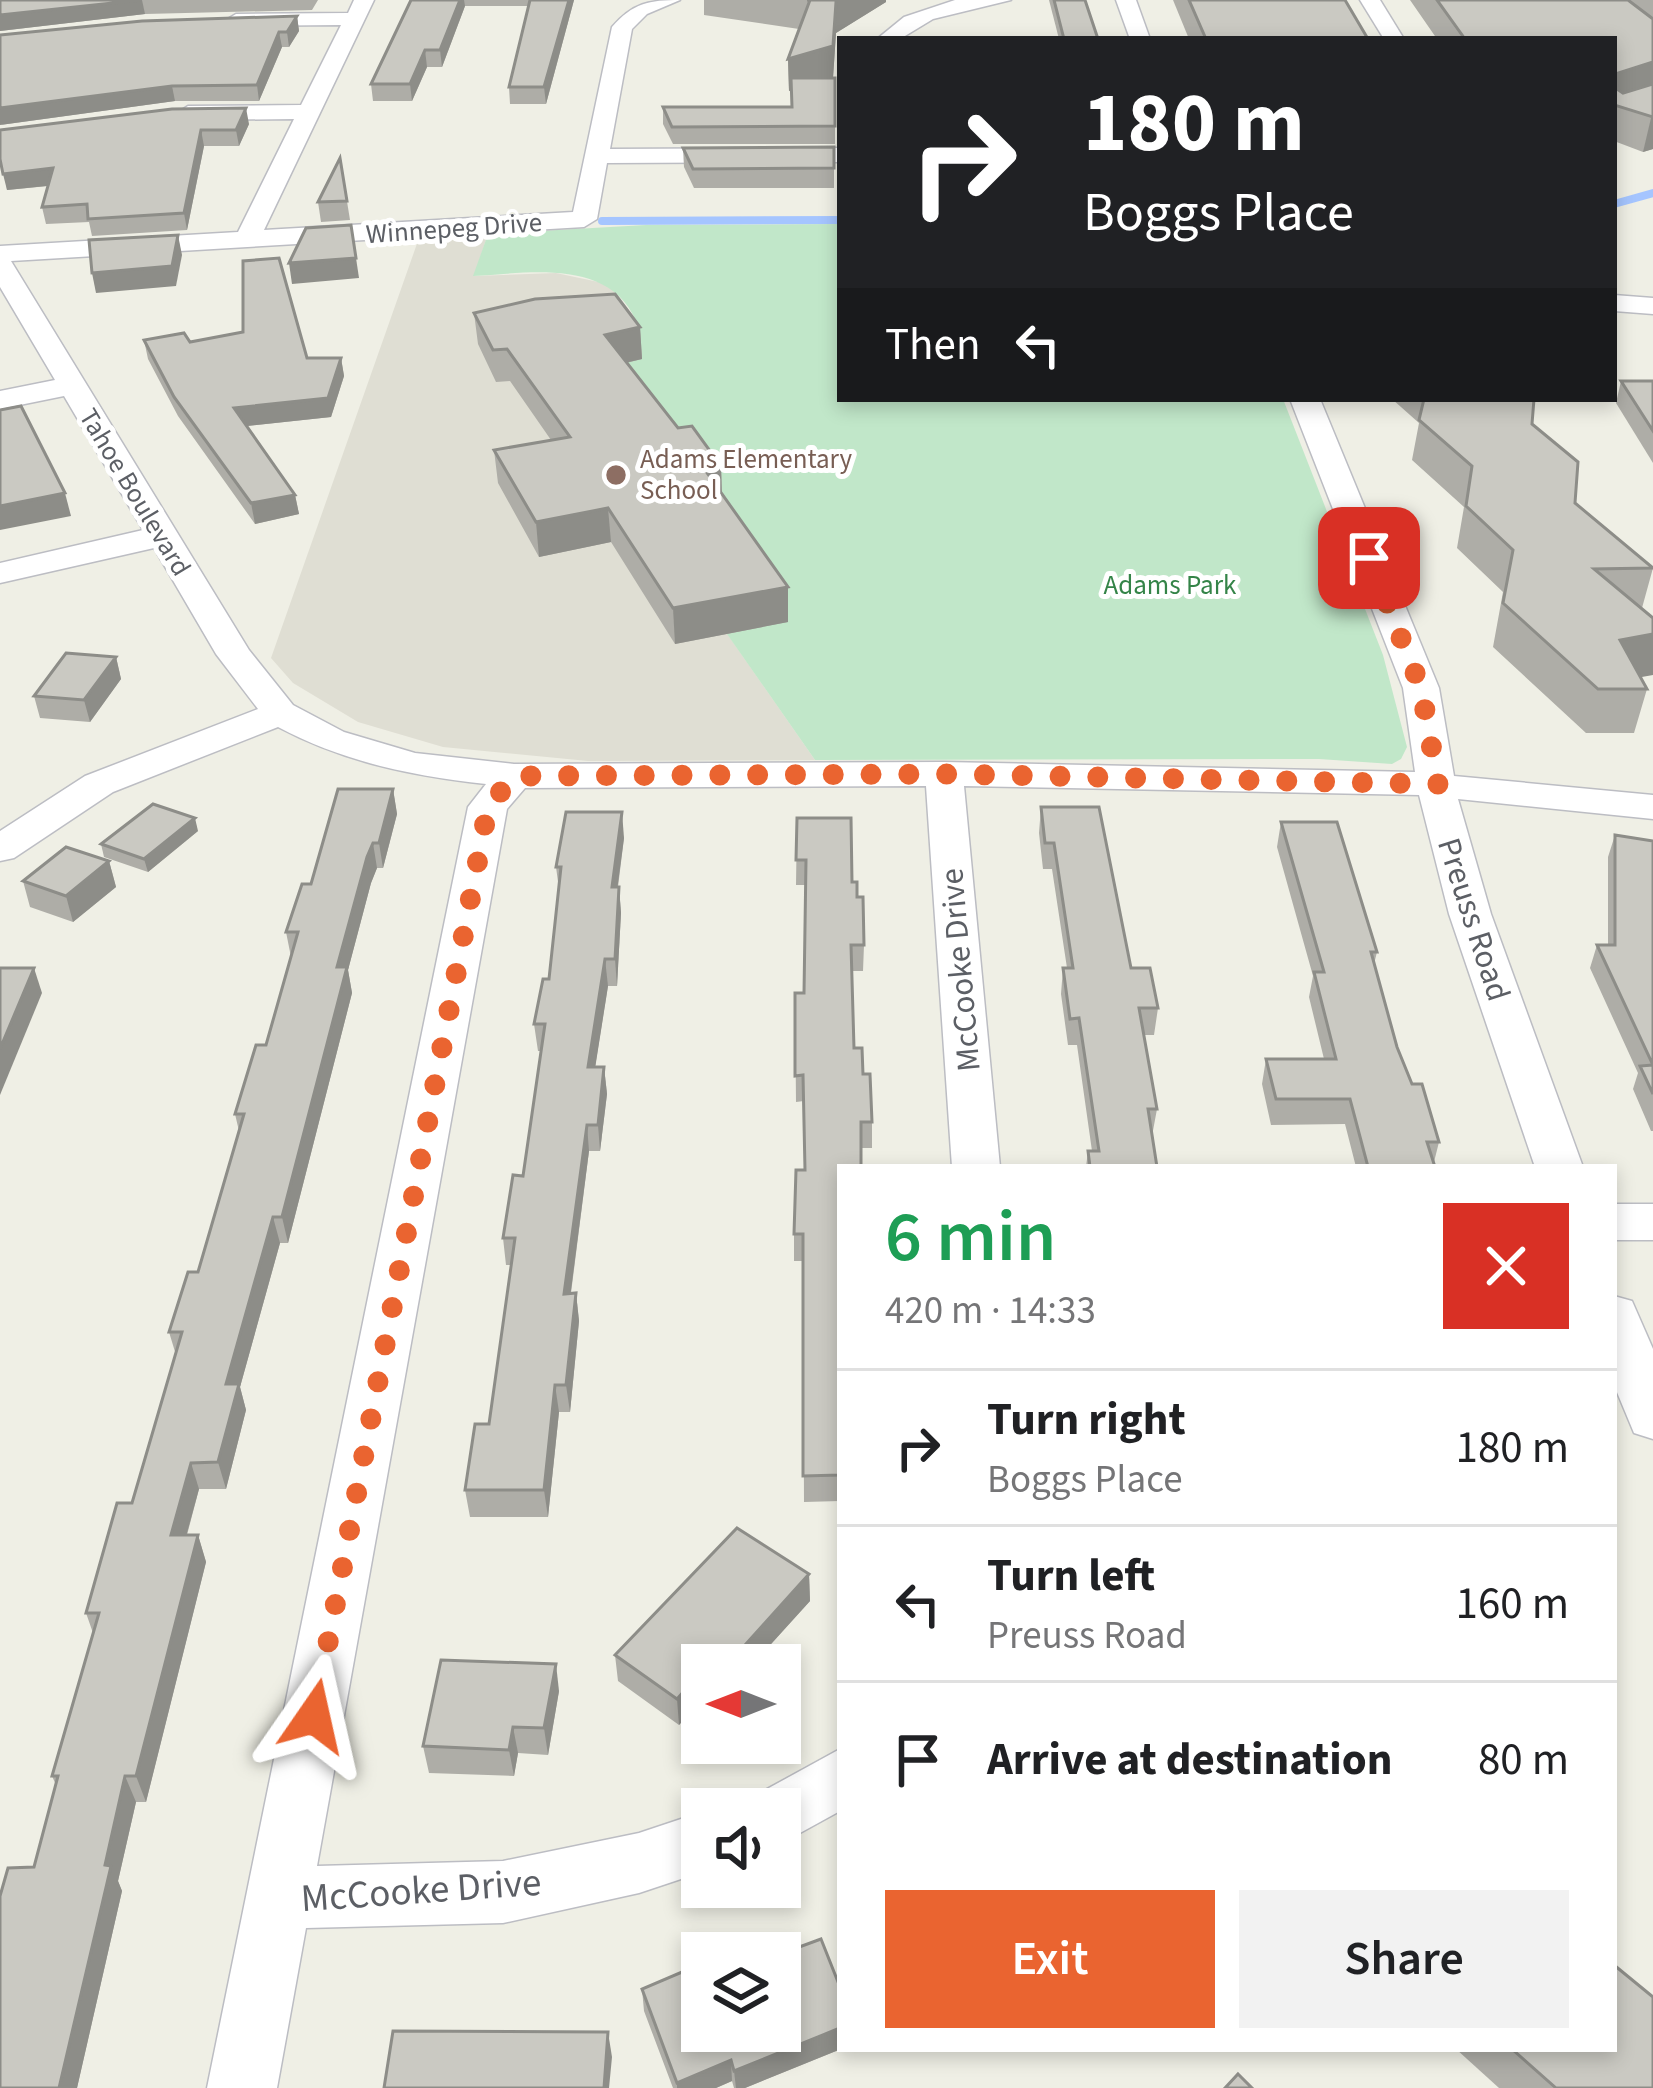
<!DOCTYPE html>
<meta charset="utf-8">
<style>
body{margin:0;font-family:"Source Sans 3",sans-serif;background:#f2f2f2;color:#202124;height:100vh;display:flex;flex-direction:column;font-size:45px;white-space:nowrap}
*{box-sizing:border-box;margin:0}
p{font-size:39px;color:#757577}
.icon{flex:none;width:66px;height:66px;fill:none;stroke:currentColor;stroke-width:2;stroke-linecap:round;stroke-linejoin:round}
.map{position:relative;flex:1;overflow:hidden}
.side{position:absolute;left:837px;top:1164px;width:780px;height:888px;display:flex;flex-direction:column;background:#fff;border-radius:0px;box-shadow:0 6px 18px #0003}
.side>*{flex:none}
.hud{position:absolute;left:837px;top:36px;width:780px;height:366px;border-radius:0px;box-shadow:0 6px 18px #0003;background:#202124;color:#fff;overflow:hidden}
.needle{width:78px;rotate:270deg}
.fabs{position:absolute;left:681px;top:1644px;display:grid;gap:24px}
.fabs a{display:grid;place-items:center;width:120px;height:120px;border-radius:0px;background:#fff;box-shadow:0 6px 18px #0003;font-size:60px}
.pin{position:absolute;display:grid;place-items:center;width:102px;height:102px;color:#fff;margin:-51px;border-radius:24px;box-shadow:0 6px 18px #0006}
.me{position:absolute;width:132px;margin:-66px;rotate:11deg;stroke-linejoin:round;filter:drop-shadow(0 0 9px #0008)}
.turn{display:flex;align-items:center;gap:42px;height:252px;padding:0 48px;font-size:54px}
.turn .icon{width:156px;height:156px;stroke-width:2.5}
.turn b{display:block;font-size:84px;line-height:102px}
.then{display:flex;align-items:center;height:114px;padding:0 48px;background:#0003;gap:24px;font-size:45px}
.round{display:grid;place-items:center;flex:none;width:126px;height:126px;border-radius:0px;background:#f2f2f2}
.headline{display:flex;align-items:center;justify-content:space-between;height:204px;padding:0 48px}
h1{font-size:72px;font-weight:600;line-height:90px;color:#1e9e55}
.button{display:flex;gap:24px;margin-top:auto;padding:24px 48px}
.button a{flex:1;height:138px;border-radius:0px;background:#ea6430;color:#fff;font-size:48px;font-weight:600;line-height:138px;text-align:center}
.button a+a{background:#f2f2f2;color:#202124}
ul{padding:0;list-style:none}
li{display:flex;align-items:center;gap:36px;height:156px;padding:0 48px;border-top:3px solid #e0e0e0}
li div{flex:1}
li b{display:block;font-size:45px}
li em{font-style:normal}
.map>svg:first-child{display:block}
</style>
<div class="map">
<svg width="1653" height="2088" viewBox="0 0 1653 2088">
<rect width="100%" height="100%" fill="#efefe5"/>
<path fill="#dfded3" d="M488,234L474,276L556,273L608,284L639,323L996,589L728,635L815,760L588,761L443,747L358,722L293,683L271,658L419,238Z"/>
<path fill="#c1e7c9" d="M840,224V399H1283L1383,655L1407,747L1401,759L1392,764L1319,759L815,760L727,634L788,621L616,365L642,358C640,347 641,330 636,321C609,258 528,273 473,276L488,234L646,225Z"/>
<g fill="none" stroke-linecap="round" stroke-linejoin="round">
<g stroke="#a5c5ff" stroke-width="8">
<path d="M1614,204L1653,193"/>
<path d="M602,221L840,220"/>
</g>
<g stroke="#bcbdc3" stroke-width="3">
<g id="minor">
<path d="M354,0H374L264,230L573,212L612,27C633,3 649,0 680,0L647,14L632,29L610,149L840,148V162L607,163L597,219L584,227L11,261L249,650L293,705L344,732L415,753L514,764L944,762L1415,772L1403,688L1290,399H1320L1439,688L1454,776L1653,795V819L1458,799L1491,914L1583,1167H1535L1449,914L1419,795L964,786L1000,1167H952L926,786L525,788L507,809L317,1866L503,1861L639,1833L702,1812V1872L639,1893L503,1923L306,1928L277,2088H207L468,807L486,784C412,776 344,762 278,727L113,792L14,858L0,861V831L85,776L258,709L216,654L154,548L0,583V563L143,530L64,396L0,409V391L55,380L0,287V246L238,232L294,119L188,120L177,113L188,106L301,105L341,25L236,26L226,20L236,14L348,13Z"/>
<path d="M955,0H1011L933,19L900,39H877L904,17Z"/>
<path d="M1116,0H1136L1150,39H1130Z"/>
<path d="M1360,0H1380L1404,39H1384Z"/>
<path d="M1614,295L1653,298V314L1614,311Z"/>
<rect x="1614" y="1204" width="39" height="36"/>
<path d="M1614,1296L1632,1301L1653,1349V1439L1634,1433L1614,1385Z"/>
<path d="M840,1749V1811L780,1844V1809H751L758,1794Z"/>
</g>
</g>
<use href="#minor" fill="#fff" fill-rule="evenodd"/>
</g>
<g fill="#aeada7">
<path d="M0,0H318L312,10L145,14L0,31Z"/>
<path d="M411,0H574L546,104H510L509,87L529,6H465L442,67H427L412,101H373L371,84Z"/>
<path d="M704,0H886V2L836,33L833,78H835V144H673L663,124V107H791V90L789,91L788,59L799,29L704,15Z"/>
<path d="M1049,0H1085L1098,39H1059Z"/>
<path d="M1173,0H1345L1368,39H1189Z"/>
<path d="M1410,0H1653V149L1643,152L1614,141V39H1437Z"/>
<path d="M297,16L299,31L289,47H282L259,101H175L0,125Z"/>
<path d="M249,124L239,146H204L187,230L92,236L89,222L46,224L42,207L48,186L7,190L0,130Z"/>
<path d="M834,147V188H694L684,167L683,148Z"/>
<path d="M340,158L350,220L321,222L318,202Z"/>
<path d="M474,313L640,327L642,359L626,363L678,428L721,466L722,494L788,587V622L675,644L611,542L539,557L498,483L494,450L551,440L510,381L496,382L478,344Z"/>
<path d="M243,332L307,358H341L344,376L331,417L247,426L295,495L299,514L255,524L178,416L148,359L144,340L190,342Z"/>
<path d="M1621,381H1653V463L1616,403Z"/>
<path d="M1392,399H1534L1532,424L1575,503L1653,568L1642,608L1641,677L1647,689L1634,733H1586L1493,647L1503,592L1457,548L1464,507L1412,460L1419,423Z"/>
<path d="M116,657L121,679L90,722L40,718L34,696Z"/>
<path d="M393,789L397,814L383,868H377L371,883L348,970L352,993L288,1243H280L240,1387L246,1410L226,1489H199L187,1535H198L206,1562L146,1802H136L118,1881L122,1891L77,2088H0L34,1867L56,1785L52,1776L93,1633L86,1613L132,1503L176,1355L169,1332L198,1272L239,1131L235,1114L266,1045L291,957L286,932L311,884Z"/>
<path d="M1041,807L1131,968L1158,1008L1154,1035H1144L1157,1109L1152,1136L1157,1167H1086L1088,1151H1092L1077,1045H1068L1061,994L1063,968H1067L1052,869H1043L1039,833Z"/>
<path d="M797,818L852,882L857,897L864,945L863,971H852L854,1048L863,1074L872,1122V1148H861L840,1167V1501L804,1502L803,1261H794V1234L805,1170L804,1101L796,1102L795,993H804L806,885H796Z"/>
<path d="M1281,822L1377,952L1374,964L1397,1047L1412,1084L1439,1142L1434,1162L1435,1167H1356L1345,1124L1271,1125L1262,1084L1266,1059H1324L1309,997L1313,976L1277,847Z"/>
<path d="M198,831L148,872L104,857L101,844Z"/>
<path d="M1615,835L1653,841V1131H1651L1633,1089L1638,1073L1590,968L1597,945H1608V857Z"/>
<path d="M624,838L618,887H619L621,913L617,986H608L595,1067H604L607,1094L600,1151H589L571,1293H576L579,1321L570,1412H559L548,1517H470L465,1490L489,1424L511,1265H506L503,1238L523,1176L541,1051H538L534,1024L549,979L559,889L556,867Z"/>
<path d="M109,861L116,887L73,922L30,907L23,881Z"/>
<path d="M809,1574L810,1601L752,1665H702V1700L679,1725L618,1681L615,1655Z"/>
<path d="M559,1691L548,1755L518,1753L514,1776L429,1773L423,1746Z"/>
<path d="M642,1989H689L841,2049L745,2088H734L732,2081L716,2088H673L644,2011Z"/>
<path d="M1456,2049H1614L1653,2088H1499Z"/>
</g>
<g fill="#8d8d88">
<path d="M142,0L145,14L0,31V15Z"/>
<path d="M460,0H464L465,6L442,67L440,50Z"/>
<path d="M569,0H574L546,104L544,87Z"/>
<path d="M839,0H886V2L836,33L833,78L789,91L788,59Z"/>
<path d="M297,16L299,31L289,47L287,32Z"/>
<path d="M279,32L282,47L259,101L257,85Z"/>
<path d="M425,50L427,67L412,101L410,84Z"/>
<path d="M1653,62V88L1614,104L1618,73Z"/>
<path d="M172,86L175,101L0,125V108Z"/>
<path d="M246,108L249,124L239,146L236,130Z"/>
<path d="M1653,117V149L1643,152L1651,118Z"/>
<path d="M201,130L204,146L187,230L184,213Z"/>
<path d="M53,168L56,185L7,190L3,174Z"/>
<path d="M178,235L182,255L176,286L96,293L92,273Z"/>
<path d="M356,258L359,278L292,284L289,263Z"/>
<path d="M640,327L642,359L607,367L605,335Z"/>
<path d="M341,358L344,376L331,417L238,427L234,408Z"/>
<path d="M721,466L722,500L705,470Z"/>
<path d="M65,493L71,516L0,530V506Z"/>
<path d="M295,495L299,514L255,524L251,503Z"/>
<path d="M608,508L611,542L539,557L536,522Z"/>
<path d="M788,587V622L675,644L673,608Z"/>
<path d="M1653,634V675L1608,683L1620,640Z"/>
<path d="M116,657L121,679L90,722L84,700Z"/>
<path d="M393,789L397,814L383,868L379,843Z"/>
<path d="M622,812L624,838L614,913L612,887Z"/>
<path d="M195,818L198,831L148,872L144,859Z"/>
<path d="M373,843L377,868L371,883L348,970L352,993L288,1243L282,1217L337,967L367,857Z"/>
<path d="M109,861L116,887L73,922L66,896Z"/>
<path d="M619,887L621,913L617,986L615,959Z"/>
<path d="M605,959L608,986L591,1094L588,1067Z"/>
<path d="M34,968L42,993L0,1095V1049Z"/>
<path d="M604,1067L607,1094L600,1151L598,1125Z"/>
<path d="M587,1125L589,1151L567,1321L564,1294Z"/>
<path d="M273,1217L280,1243L240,1387L246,1410L226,1489L218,1462L226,1384Z"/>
<path d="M576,1293L579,1321L570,1412L566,1385Z"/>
<path d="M555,1385L559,1412L548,1517L544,1490Z"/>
<path d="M191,1463L199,1489L179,1562L171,1535Z"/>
<path d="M198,1535L206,1562L146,1802L136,1776Z"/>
<path d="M809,1574L810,1601L752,1665H727Z"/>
<path d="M556,1664L559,1691L548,1755L544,1728Z"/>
<path d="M702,1671V1700L679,1725L677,1699Z"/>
<path d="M513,1727L518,1753L514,1776L509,1750Z"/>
<path d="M125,1776L136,1802L118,1881L122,1891L77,2088H59L105,1865Z"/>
<path d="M840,2028L841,2049L745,2088H736L734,2071Z"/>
<path d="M608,2032L612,2057L609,2088H604Z"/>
<path d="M731,2060L732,2081L716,2088H677V2083Z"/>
</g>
<g fill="#cac9c2" stroke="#8d8d88" stroke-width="3">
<path d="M0,0H141L0,15Z"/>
<path d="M411,0H460L440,50H425L410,84H371Z"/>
<path d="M530,0H569L544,87H509Z"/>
<path d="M807,0H839L836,2L833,46L788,59L810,0Z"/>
<path d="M1054,0H1085L1098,39H1064Z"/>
<path d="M1189,0H1345L1368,39H1206Z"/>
<path d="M1437,0H1628L1653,19V62L1618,73L1617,89L1623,93L1653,84V117L1614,105V39H1465Z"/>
<path d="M297,16L287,32H279L257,85L172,86L0,108V35L142,21Z"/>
<path d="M791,78H835V126L672,127L663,107H792Z"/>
<path d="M246,108L236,130H201L184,213L88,219L87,204L42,207L53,168L3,174L0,159V130L172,109Z"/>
<path d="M834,147V168L693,169L683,148Z"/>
<path d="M340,158L347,201L318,202Z"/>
<path d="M351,225L356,258L289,263L306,228Z"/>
<path d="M178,235L172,266L92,273L89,240Z"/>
<path d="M279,258L307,358H341L328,398L234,408L295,495L251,503L174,397L144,340L184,333L190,342L243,332V261Z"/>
<path d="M615,294L640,327L605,335L678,428L692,426L721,466L705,470L788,587L673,608L608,508L536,522L494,450L570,437L507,349L493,350L474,313L535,299Z"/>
<path d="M1621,381H1653V431Z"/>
<path d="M1424,399H1534L1532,424L1578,462L1575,503L1653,568L1594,569L1653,618V634L1620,640L1647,689H1598L1503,603L1513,550L1466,506L1472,466L1419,420Z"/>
<path d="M21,406L65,493L0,506V410Z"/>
<path d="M66,653L116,657L84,700L34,696Z"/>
<path d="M338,789H393L379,843H373L367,857L337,967H347L282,1217H273L226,1384H239L218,1462L191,1463L171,1535H198L136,1776H125L105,1865L111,1866L59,2088H0V1896L8,1868L34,1867L58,1776H52L99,1613H86L117,1503H132L182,1332H169L188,1272H198L244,1114H235L256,1045H266L298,932H286L302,884H311Z"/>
<path d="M153,804L195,818L144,859L101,844Z"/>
<path d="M1041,807H1099L1131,968H1150L1158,1008H1139L1157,1109H1148L1157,1167H1090L1088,1151H1099L1079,1018L1070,1019L1063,968H1073L1054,843H1045Z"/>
<path d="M566,812H622L612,887H619L615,959H605L588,1067H604L598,1125H587L564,1294L576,1293L566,1385H555L544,1490H465L475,1424H489L515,1238H503L513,1175L523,1176L545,1024H534L543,979H549L561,867H556Z"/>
<path d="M797,818H851L852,882H857V897H863L864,945H851L854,1048H862L863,1074H870L872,1122H861V1167H840V1475L803,1476V1234H794L796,1170H805L803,1075L795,1076V993H804L806,860H796Z"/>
<path d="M1281,822H1337L1377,952H1371L1397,1047L1412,1084H1422L1439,1142H1427L1435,1167H1368L1350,1099H1276L1266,1059H1336L1314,972H1324Z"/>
<path d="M1615,835L1653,841V1094L1640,1066L1653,1065L1597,945H1615Z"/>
<path d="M66,847L109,861L66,896L23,881Z"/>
<path d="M0,968H34L0,1049Z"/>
<path d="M737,1528L809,1574L727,1665L714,1658L708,1665H702V1671L677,1699L615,1655Z"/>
<path d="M441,1660L556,1664L544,1728L513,1727L509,1750L423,1746Z"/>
<path d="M821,1939L840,1987V2028L734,2071L731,2060L677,2083L642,1989L682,1972L689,1989L702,1984V2031H780V1954Z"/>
<path d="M1614,1965L1653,1997V2088H1556L1512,2049H1614Z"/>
<path d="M393,2031L608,2032L604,2088H384Z"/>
<path d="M1238,2074L1252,2088H1225Z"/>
</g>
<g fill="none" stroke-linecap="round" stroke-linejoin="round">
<path stroke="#ea6430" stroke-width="21" stroke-dasharray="0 37.8" d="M314,1716L488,807L514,776L944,774L1438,784L1421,688L1369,558"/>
</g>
<circle fill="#8d6e63" stroke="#fff" stroke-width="4.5" cx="616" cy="475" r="12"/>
<g text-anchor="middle" stroke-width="10" stroke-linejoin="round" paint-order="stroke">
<g font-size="27" fill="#5c5f65" stroke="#fff">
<text transform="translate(454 228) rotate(-4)" y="9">Winnepeg Drive</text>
<text transform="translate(135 492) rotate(59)" y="9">Tahoe Boulevard</text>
</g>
<g font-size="27" fill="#785e54" stroke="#fff" text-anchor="start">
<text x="640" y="468">Adams Elementary<tspan x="640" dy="31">School</tspan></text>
</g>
<g font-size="27" fill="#348448" stroke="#fff">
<text x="1170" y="594">Adams Park</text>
</g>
<g font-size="33" fill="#5c5f65" stroke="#fff">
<text transform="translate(1475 919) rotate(72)" y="12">Preuss Road</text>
<text transform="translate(959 970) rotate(-95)" y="12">McCooke Drive</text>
</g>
<g font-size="39" fill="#5c5f65" stroke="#fff">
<text transform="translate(421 1889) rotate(-4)" y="14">McCooke Drive</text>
</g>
</g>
</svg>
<div class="fabs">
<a><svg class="needle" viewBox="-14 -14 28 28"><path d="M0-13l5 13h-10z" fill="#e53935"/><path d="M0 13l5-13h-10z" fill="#757577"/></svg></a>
<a><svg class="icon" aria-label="sound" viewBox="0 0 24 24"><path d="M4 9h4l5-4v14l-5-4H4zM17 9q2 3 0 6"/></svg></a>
<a><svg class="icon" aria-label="layers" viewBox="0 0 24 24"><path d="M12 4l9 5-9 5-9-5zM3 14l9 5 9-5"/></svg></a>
</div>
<div class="pin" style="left:1369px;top:558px;background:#d93025"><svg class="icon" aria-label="arrive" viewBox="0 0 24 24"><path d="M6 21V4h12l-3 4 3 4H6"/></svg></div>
<svg class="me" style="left:314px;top:1716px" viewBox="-20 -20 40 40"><path d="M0-17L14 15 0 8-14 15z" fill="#ea6430" stroke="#fff" stroke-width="4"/></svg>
<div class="hud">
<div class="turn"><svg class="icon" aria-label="right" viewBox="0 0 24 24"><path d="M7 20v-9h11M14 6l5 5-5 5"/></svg><div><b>180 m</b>Boggs Place</div></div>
<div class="then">Then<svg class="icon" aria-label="left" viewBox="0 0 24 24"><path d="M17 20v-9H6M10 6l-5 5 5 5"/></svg></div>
</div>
<section class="side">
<div class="headline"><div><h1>6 min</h1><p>420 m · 14:33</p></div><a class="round" style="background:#d93025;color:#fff"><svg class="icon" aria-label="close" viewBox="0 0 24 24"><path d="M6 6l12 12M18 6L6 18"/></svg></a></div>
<ul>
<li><svg class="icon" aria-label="right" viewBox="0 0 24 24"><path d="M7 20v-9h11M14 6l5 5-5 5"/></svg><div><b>Turn right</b><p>Boggs Place</p></div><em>180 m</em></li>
<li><svg class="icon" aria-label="left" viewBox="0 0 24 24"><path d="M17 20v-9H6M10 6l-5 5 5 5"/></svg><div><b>Turn left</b><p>Preuss Road</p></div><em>160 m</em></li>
<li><svg class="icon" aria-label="arrive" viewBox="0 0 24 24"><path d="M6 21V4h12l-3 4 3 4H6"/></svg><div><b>Arrive at destination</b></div><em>80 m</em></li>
</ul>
<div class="button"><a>Exit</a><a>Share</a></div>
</section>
</div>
